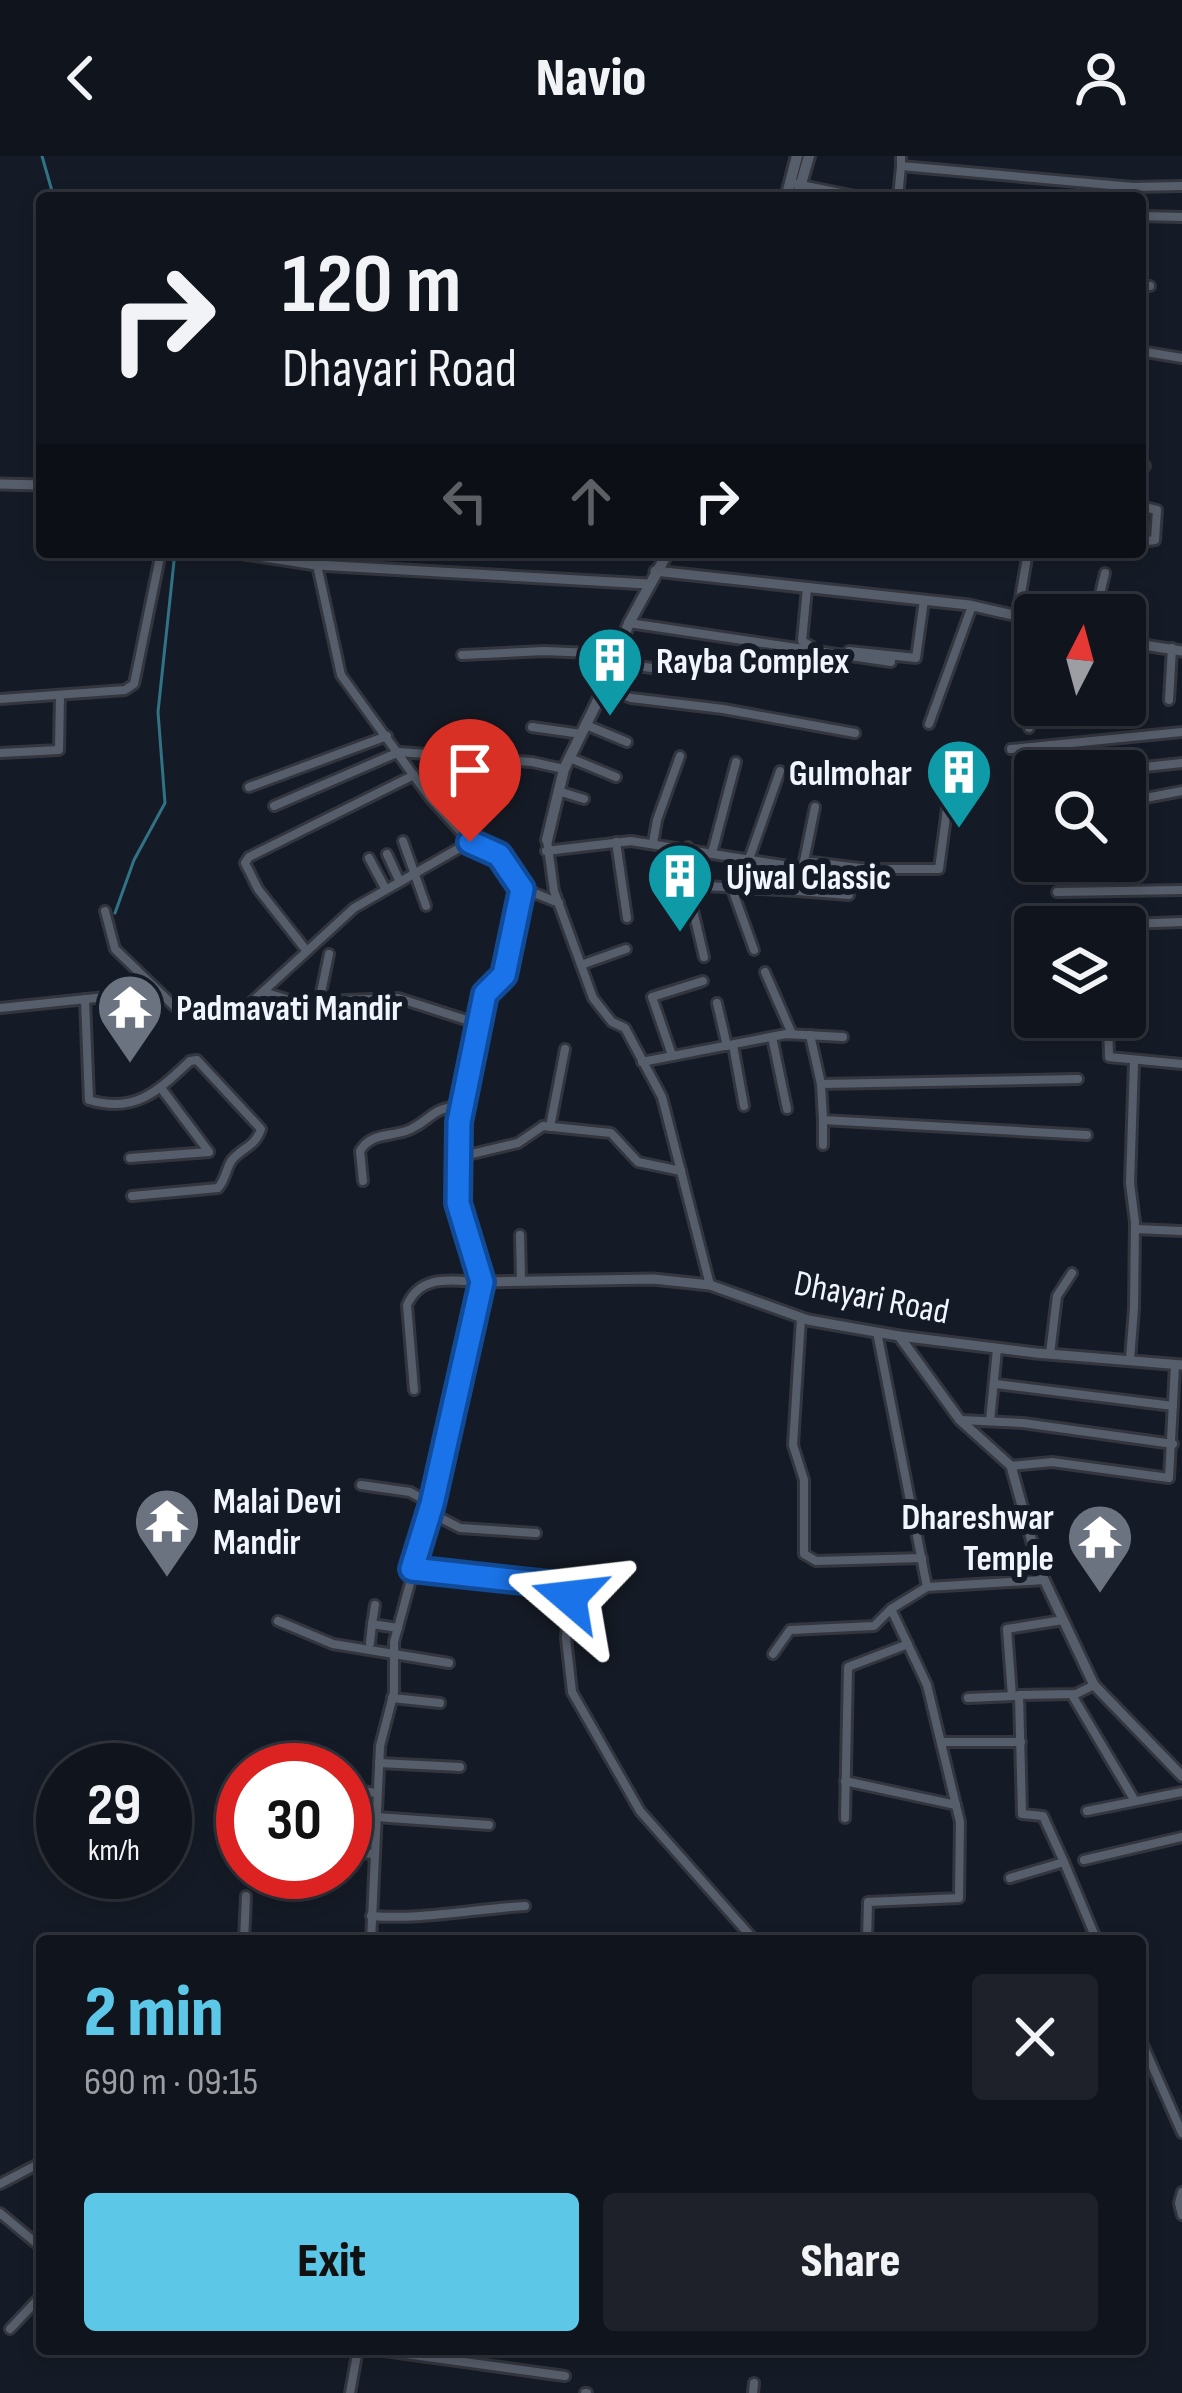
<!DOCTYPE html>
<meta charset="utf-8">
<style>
body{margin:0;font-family:"Sofia Sans Condensed",sans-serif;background:#1e2129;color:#f1f3f6;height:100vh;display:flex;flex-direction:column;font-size:45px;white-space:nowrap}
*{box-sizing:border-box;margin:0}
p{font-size:39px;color:#9c9ea3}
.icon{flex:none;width:66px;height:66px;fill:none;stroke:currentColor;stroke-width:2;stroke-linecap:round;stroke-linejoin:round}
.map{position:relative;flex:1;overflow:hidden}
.details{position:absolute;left:36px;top:1779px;width:1110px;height:420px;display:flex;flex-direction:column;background:#10141c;border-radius:12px;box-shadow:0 6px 18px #0003,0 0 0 3px #30333b}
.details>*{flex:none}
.top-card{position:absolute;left:36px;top:36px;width:1110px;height:366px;border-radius:12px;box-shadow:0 6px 18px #0003,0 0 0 3px #30333b;background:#10141c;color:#f1f3f6;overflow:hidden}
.needle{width:78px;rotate:6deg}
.buttons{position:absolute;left:1014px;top:438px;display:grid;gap:24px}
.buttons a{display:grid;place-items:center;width:132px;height:132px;border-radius:12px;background:#10141c;box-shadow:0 6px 18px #0003,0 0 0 3px #30333b;font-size:60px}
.speed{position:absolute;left:36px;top:1587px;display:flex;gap:24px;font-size:60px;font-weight:700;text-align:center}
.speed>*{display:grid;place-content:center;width:156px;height:156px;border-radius:50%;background:#10141c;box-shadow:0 6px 18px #0003,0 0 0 3px #30333b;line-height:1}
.speed small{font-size:30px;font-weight:400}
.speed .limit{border:18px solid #d22;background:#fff;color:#111}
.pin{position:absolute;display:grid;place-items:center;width:102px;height:102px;color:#fff;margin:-123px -51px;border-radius:50% 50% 50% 0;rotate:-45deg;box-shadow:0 0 12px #0007}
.pin .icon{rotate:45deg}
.me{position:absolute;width:132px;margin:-66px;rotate:287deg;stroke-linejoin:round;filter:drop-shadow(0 0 9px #0008)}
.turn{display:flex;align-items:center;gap:42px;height:252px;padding:0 48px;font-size:54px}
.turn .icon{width:156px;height:156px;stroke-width:2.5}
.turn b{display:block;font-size:84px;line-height:102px}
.lanes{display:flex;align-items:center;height:114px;padding:0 48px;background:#0003;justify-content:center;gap:60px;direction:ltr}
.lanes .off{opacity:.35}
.round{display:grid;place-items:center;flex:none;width:126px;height:126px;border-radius:12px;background:#1e2129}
.overview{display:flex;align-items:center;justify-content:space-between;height:204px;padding:0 48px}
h1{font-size:72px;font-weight:800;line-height:90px;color:#5dc7e8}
.cta{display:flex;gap:24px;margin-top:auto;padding:24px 48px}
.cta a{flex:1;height:138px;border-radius:12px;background:#5dc7e8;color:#111;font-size:48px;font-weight:800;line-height:138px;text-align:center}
.cta a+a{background:#1e2129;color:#f1f3f6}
header{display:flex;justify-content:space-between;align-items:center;height:156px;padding:0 48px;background:#10141c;font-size:54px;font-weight:800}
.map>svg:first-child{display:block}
</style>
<header><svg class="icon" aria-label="back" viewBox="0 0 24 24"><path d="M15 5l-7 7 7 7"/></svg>Navio<svg class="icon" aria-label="person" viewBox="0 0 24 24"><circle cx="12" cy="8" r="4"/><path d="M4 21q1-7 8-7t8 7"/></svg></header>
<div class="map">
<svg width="1182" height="2237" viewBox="0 0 1182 2237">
<rect width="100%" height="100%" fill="#151b26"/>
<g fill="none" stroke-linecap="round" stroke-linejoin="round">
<g stroke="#317285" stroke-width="3">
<path d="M42,0L54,42"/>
<path d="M115,757L134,704L165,647L158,556L175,396"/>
</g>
<g stroke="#33363e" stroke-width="14">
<g id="minor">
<path d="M901,0V10L1133,31L1182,30"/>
<path d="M796,28L865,42"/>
<path d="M898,42L901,10"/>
<path d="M1140,60L1182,61"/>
<path d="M1140,130H1150"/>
<path d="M1140,195L1182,202"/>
<path d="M1140,305L1145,310"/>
<path d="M1140,350L1157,354L1155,384L1140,386"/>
<path d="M317,409L341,519L430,642L470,686L498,699L522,732L504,819L485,839L459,966L457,1047L482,1126L431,1350L394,1486V1536L380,1590L371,1785"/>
<path d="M807,432L802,485L811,490"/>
<path d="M1095,459L1105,417"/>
<path d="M1017,460L1028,396"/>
<path d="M629,467L891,506"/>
<path d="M849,495L916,502L924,444"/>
<path d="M462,499L544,495L617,498"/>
<path d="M614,507L652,512"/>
<path d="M604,532L631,542L723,553L855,577"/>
<path d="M0,543L125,534L134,528L161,396"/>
<path d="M1169,544L1172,492"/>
<path d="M929,568L972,450"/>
<path d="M586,569L627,586"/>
<path d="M532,571L581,578"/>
<path d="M1029,572L1034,464"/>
<path d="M1011,593L1182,576"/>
<path d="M0,597L59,594L60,539"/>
<path d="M570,602L616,621"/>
<path d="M1050,615L1051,589"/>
<path d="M1108,615L1182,607"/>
<path d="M249,631L387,580"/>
<path d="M558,635L584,643"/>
<path d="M431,642L477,637L484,602"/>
<path d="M1125,646L1182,635"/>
<path d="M274,650L399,596L532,606L564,613"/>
<path d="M547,684L554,735L593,842L612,866L625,872L662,941L710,1129"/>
<path d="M403,685L426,750"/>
<path d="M616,686L627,762"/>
<path d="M653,687L657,664L680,600"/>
<path d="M546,695L631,685L795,711L811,706L868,713H939L947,653"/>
<path d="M712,697L736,606"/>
<path d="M387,698L399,724"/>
<path d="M369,702L385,732"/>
<path d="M748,706L780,615"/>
<path d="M687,729L688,691"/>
<path d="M731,730L754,794"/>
<path d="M522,732L559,747"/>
<path d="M798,735L849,739"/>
<path d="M1057,736L1182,734"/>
<path d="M105,755L115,793L174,850L208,859L244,853L354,752L470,686"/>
<path d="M1044,771L1182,766"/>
<path d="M306,794L258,733L245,707L249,701L414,619"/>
<path d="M704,801L687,729L798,735L815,651"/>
<path d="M581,809L626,793"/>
<path d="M765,816L792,878"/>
<path d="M264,836L295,846L398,842L479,868"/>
<path d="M85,843L89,944C136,958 159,934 190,905L197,904L261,973C255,991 243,991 232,1004C226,1012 226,1023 218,1032L132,1040"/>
<path d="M319,846L329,798"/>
<path d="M717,847L727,890"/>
<path d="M0,852L144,837"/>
<path d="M1108,861L1109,901L1182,908"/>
<path d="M810,879L821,928"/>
<path d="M772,881L787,953"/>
<path d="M733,889L744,950"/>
<path d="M672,899L652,841L703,825"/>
<path d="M642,906L786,878L843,881"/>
<path d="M1078,923L821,928L823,964L1087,979"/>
<path d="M823,964V989"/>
<path d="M550,971L565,893"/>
<path d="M459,1001L518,987L543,970L611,977L638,1006L681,1015"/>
<path d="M130,1002L209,996L161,932"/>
<path d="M363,1025L360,995C372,975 392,982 411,973C437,960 427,954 463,949"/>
<path d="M1135,1073L1182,1075"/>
<path d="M520,1079L521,1125"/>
<path d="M801,1162L793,1289L804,1324V1398L816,1405L922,1402"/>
<path d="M1050,1198L1057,1140L1072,1117"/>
<path d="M1130,1203L1134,1152L1135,1066L1130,1027L1134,906"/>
<path d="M996,1228L1173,1250"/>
<path d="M414,1234L407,1149C421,1117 453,1125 482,1126"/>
<path d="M961,1264L1023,1267L1173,1288"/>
<path d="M990,1265L997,1193"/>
<path d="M1011,1310L1052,1306L1169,1322L1175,1209"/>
<path d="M361,1329L410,1336L432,1348"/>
<path d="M431,1357L460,1372L536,1377"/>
<path d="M412,1413L564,1431L569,1441L566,1482L572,1536L640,1655L755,1785"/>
<path d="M927,1431L1044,1424"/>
<path d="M375,1449L372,1468L398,1472"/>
<path d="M278,1465L333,1488L449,1507"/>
<path d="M370,1487L372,1468"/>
<path d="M773,1498L790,1474L874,1470L891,1453"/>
<path d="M1072,1539L1135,1645"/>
<path d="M1012,1540L1007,1473L1063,1464"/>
<path d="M392,1542L440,1547"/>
<path d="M968,1542L1014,1540"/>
<path d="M941,1586H1021"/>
<path d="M379,1607L460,1611"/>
<path d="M845,1625L956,1649"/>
<path d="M345,1633L377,1637"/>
<path d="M1087,1655L1182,1636"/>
<path d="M376,1661L489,1669"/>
<path d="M845,1662L848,1511L908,1488"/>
<path d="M345,1674L374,1676"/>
<path d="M345,1696L374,1698"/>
<path d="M1084,1704L1182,1681"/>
<path d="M1064,1706L1043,1660L1022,1658L1019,1539L1076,1538L1094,1529"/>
<path d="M1010,1722L1064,1706L1097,1785"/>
<path d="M371,1760C422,1764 474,1753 525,1750"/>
<path d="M244,1785L246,1740"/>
<path d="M867,1785L868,1746L959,1742L960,1666L927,1529L891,1453L927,1431L877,1176"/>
<path d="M1140,1882L1182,1977"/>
<path d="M0,2028L42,2006"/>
<path d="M1182,2036L1179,2047L1182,2059"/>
<path d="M0,2057L42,2092"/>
<path d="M10,2173L42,2139"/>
<path d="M370,2193L565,2220"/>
<path d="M501,2193L511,2194"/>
<path d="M350,2237L358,2193"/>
<path d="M585,2237H587"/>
<path d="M753,2237L754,2227"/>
</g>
</g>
<g stroke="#33363e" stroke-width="15">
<g id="tertiary">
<path d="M0,328L42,329"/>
<path d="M231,396L317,409L648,428"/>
<path d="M655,415L969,449L1035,464"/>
<path d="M1125,486L1182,495"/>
<path d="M482,1126L653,1123L710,1129L808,1164L899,1180L1036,1197L1182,1209"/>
<path d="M899,1180L960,1264L1011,1310L1040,1415L1094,1529L1182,1620"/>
</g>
</g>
<g stroke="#33363e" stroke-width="16">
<g id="secondary">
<path d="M786,42L797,0"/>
<path d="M797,42L809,0"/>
<path d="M547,684L564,613L604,532L629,467L668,396"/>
</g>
</g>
<use href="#minor" stroke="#575e6b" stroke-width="8"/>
<use href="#tertiary" stroke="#575e6b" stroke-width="9"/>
<use href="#secondary" stroke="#575e6b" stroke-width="10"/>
</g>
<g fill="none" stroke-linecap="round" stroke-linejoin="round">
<g stroke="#114b97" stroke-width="30">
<path id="route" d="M470,686L499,699L522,733L504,819L485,838L459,966L458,1047L482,1126L432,1348L412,1413L558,1429L564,1431L569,1441"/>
</g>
<use href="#route" stroke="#1a73e8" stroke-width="21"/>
</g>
<defs>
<g id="building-pin" transform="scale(3.45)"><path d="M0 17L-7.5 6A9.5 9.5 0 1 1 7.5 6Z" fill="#0f9aa8" stroke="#151b26"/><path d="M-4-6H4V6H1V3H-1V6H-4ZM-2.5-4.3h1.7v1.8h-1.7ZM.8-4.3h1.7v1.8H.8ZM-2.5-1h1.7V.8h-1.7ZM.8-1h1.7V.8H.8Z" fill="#fff"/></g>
<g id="temple-pin" transform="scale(3.45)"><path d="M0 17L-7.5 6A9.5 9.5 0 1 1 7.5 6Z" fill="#6b7280" stroke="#151b26"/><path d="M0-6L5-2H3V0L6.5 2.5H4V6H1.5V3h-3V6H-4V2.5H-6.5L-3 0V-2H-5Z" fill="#fff"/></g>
</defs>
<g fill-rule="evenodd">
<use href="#building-pin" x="610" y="504"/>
<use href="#building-pin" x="959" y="616"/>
<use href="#building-pin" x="680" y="720"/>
<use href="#temple-pin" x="130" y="851"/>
<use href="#temple-pin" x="167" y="1365"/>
<use href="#temple-pin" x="1100" y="1381"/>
</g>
<g text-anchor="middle" stroke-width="12" stroke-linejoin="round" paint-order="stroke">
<g font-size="36" font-weight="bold" fill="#f1f5fd" stroke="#151b26" text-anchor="start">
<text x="656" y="517">Rayba Complex</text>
<text x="912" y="629" text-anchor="end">Gulmohar</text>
<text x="726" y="733">Ujwal Classic</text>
<text x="176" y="864">Padmavati Mandir</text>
<text x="213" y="1357">Malai Devi<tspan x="213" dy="41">Mandir</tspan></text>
<text x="1054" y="1373" text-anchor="end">Dhareshwar<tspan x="1054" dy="41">Temple</tspan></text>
</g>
<g font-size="36" fill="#f1f5fd" stroke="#151b26">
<text transform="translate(872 1140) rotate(11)" y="13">Dhayari Road</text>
</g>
</g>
</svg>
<div class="buttons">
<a><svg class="needle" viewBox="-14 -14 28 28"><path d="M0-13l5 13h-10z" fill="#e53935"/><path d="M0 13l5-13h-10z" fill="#9c9ea3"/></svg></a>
<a><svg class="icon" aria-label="search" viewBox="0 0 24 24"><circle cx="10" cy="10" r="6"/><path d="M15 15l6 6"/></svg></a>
<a><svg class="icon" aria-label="layers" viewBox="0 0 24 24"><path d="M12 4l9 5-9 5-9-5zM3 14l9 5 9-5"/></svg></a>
</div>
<div class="speed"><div>29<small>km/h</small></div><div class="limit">30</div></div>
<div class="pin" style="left:470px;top:686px;background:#d93025"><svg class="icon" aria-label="arrive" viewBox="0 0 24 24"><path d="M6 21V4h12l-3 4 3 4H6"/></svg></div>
<svg class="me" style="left:569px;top:1441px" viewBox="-20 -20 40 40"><path d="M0-17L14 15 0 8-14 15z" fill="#1a73e8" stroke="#fff" stroke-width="4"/></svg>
<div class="top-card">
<div class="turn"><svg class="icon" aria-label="right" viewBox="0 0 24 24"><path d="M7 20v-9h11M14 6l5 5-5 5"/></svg><div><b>120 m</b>Dhayari Road</div></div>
<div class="lanes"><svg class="icon off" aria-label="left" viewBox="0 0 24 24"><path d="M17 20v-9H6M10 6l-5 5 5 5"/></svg><svg class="icon off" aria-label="ahead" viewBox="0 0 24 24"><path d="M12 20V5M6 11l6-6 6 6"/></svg><svg class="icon" aria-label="right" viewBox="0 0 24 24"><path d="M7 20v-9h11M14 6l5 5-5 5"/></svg></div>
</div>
<section class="details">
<div class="overview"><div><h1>2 min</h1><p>690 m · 09:15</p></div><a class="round"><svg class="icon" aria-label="close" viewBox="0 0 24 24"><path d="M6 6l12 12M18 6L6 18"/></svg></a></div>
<div class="cta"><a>Exit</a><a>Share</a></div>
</section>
</div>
